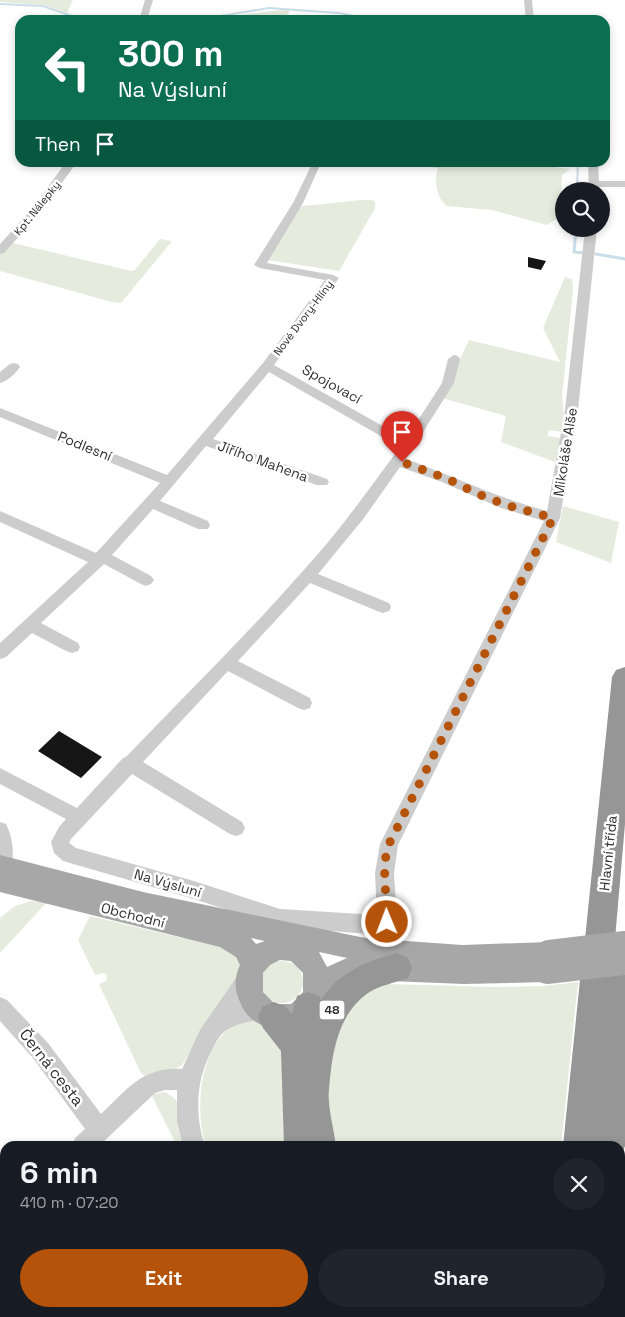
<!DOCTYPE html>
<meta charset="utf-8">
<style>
body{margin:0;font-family:"Space Grotesk",sans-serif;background:#20242c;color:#f1f3f6;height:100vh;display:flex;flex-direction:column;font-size:19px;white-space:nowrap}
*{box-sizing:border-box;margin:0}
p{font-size:16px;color:#9ea1a6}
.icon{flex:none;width:28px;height:28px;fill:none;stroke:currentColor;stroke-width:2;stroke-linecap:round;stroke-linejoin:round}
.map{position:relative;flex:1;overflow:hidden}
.details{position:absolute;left:0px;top:1141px;width:625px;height:176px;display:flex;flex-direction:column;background:#171b24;border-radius:15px 15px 0 0;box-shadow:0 2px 8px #0003}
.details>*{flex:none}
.guide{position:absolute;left:15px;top:15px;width:595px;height:152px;border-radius:15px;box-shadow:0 2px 8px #0003;background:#0b6e4f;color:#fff;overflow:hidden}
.fabs{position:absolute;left:555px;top:182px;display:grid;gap:10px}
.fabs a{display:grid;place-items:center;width:55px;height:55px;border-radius:50%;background:#171b24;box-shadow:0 2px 8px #0003;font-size:25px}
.pin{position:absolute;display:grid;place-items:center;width:42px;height:42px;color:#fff;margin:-51px -21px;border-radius:50% 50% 50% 0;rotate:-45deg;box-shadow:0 0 5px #0007}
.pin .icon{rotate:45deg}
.me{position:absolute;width:55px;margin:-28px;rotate:359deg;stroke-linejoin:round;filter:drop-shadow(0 0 4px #0008)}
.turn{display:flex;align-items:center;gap:18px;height:105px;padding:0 20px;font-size:22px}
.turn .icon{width:65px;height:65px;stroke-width:2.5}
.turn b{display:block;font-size:35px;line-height:42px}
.then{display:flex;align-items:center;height:48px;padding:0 20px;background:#0003;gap:10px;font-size:19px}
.round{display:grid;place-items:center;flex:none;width:52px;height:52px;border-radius:26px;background:#20242c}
.overview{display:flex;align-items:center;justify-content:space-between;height:85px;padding:0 20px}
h1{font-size:30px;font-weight:600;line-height:38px}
.primary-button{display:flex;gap:10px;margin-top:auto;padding:10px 20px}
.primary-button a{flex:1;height:58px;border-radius:30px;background:#b45309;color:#fff;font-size:20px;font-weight:600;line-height:58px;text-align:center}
.primary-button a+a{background:#20242c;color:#f1f3f6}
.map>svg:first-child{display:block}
</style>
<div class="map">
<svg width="625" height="1317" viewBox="0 0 625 1317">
<rect width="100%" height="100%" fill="#fff"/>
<g fill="#e5ebdd">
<path d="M0,0H73L67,13L45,5L0,2Z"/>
<path d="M290,9L286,20H237L239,15Z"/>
<path d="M520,163L570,169L562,175L560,217L547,225L492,210L447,206C436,197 434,181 438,168L395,163Z"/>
<path d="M361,200H372L375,202V208L339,271L268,260L298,209L303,206Z"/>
<path d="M160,239L172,241L121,303L112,302L0,271V254L13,243L131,271L135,270Z"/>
<path d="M565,277L572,279L573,290L562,396L564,414L562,432L549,430L547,436L561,438L555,462L501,442L506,416L442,398L469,340L560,362L543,328Z"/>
<path d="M563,506L619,522L611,563L556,542Z"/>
<path d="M32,901L46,903L0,953V918L15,906Z"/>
<path d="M90,916L182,938L213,940L233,945L242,970L182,1065L172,1072L148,1081L140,1071L99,984L106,981L107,975L104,973L95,975L78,940Z"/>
<circle cx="282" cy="982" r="21"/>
<path d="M578,982L561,1146H329L321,1107L334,1030L363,992L387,984L491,987L544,986Z"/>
<path d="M248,1020L264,1023L284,1038L289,1146H206C193,1108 200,1030 248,1020Z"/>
<path d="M165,1092C169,1095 174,1097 177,1102C182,1112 181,1134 184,1146H177L151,1094Z"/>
<path d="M435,1312L550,1313L549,1317H392L389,1313Z"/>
<path d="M282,1313H359L362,1317H284Z"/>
</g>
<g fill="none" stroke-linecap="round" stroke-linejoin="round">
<g stroke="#cadeea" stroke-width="2">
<path d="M0,4L43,6L83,20"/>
<path d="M196,20L269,8L339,13L375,20"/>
<path d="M577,191L578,162"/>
</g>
<g stroke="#cadeea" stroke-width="3">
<path d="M576,229L574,252L585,253"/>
<path d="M596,254L625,259"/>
</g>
</g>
<g fill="#161616">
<path d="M528,257L546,261L541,270L528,267Z"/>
<path d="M59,731L102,757L81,778L38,751Z"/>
</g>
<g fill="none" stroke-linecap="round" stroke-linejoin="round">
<g fill="#ccc" fill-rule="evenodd">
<path d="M145,0H153L147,20H139Z"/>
<path d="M524,0H532L534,20H526Z"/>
<path d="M66,162H77L40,213L4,253L0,254V244L32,209Z"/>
<path d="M313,162L319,163L320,165L303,203L267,263L333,275L339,278L274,365L406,439L442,383L448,359L454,355L458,356L460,359L454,383L406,459C453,476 498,498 547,511L565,410L585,229H597L578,410L560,518L398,845L394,873L397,923L394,929L369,934L280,927L194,899L63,861L54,853L51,842L59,827L66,819L0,784V768L77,808L123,758L126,757C185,695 246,636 302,572C338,533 370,488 400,447L269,372L213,439L327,479L329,482L327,485H317L206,446L160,501L208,521L210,525L208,529H198L153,509L112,555L151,576L154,580L151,584L146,586L141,584L104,564L41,623L78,643L80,647L78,651L72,653L66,651L32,633L6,657L0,659V643L88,562L0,522V511L96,553L160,483L0,417V408L167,475L263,363L325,280L260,268L254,265L293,203ZM400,467L442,482L501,508L544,521L380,844L375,873L377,915L280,909L194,881L76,848L69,843L71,839L132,774L230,834L236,836L242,834L245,828L242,822L143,762L228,671L298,708L304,710L310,708L312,703L310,698L238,661L310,583L377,611L383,613L389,611L391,607L389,603L318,574L364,518Z"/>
<path d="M588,162H598L599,181H625V187H599V191H589Z"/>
<path d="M14,363L18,364L20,367C16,373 8,381 0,383V372L10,364Z"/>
<path d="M0,822L6,824C15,842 15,862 7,880L0,882Z"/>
<path d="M247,969L254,972L257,979L245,1001L260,1000L267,1003L270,1010L267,1017C252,1023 239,1021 224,1032C219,1036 216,1043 213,1048C196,1079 194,1113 205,1146H183L177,1121V1090H165L155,1093L99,1146H72L75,1138L85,1129L33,1058L0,1021V997L7,1000L48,1043L101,1114C128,1089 142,1067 182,1069L200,1030L240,972Z"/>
<path d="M5,1207V1233L0,1236V1210Z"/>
<path d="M257,1312H281L283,1317H259Z"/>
</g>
<path fill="#a7a7a7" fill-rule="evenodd" d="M0,855L143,892L365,938L462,945L549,942L558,945L562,954L557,963L560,970L556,979L547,982L464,984L365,980C357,981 349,981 343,986C332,993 327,1005 319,1015C306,1030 284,1034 266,1027C253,1022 245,1015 240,1002C234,989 234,978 240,965L236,957L220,947L0,892ZM251,938L265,941L256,944ZM319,952L347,958L327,967ZM280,960L291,961L303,973V992L291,1004H275L263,992V973L270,965Z"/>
<g fill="#969696" fill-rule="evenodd">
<path d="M625,667V824L615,939L611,949L600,953L589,949L585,939L612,677L616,670Z"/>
<path d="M397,953L408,958L412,968L408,978C395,983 380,985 368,993C337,1015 332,1054 329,1089C327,1105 334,1129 336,1146H284L281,1051L263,1028L258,1017L263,1006L274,1002L285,1006L292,1014L297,996L308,992L319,996L321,1000C339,972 365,962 397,953Z"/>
<path d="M621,962L625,964V1146L620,1158V1146H563L580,980L585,970L596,965L608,972L610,967Z"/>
<path d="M360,1312H398L400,1317H361Z"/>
<path d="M545,1312H613V1317H544Z"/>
</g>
<g stroke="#a7a7a7" stroke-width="28">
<path d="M549,954L625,945"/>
<path d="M547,970L625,961"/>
</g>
</g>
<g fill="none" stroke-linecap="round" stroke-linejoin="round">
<path stroke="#b45309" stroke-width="9" stroke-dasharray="0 16.2" d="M387,922C388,896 380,869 389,844L553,518L506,505L478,494L448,479L402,462"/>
</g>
<g text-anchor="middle" stroke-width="5" stroke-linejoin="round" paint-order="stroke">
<g font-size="11" fill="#2f2f2f" stroke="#fff">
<text transform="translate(37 208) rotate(-51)" y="4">Kpt. Nálepky</text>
<text transform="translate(303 318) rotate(-53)" y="4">Nové Dvory-Hlíny</text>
</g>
<rect fill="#fff" stroke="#6d6d6d" stroke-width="1" x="319.5" y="1000.5" width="25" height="19" rx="4"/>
<g font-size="12" font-weight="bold" fill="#2f2f2f">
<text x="332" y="1014">48</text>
</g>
<g font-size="14" fill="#2f2f2f" stroke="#fff">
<text transform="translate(332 384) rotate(29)" y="5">Spojovací</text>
<text transform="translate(85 446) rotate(22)" y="5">Podlesní</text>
<text transform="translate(565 452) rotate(-81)" y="5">Mikoláše Alše</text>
<text transform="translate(263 461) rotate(20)" y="5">Jiřího Mahena</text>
<text transform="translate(608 853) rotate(-84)" y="5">Hlavní třída</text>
<text transform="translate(168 883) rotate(16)" y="5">Na Výsluní</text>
<text transform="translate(133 915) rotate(14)" y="5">Obchodní</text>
</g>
<g font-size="16" fill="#2f2f2f" stroke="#fff">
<text transform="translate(52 1067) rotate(52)" y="6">Černá cesta</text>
</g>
</g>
</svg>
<div class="fabs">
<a><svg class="icon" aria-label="search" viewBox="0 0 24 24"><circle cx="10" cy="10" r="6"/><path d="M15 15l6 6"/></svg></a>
</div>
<div class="pin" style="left:402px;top:462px;background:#d93025"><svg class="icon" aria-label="arrive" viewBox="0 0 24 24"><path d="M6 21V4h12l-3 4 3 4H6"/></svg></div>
<svg class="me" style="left:387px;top:922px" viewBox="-20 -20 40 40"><circle r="17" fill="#b45309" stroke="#fff" stroke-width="3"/><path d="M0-11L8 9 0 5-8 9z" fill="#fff"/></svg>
<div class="guide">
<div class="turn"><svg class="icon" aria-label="left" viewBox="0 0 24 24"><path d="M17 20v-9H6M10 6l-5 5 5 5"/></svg><div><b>300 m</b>Na Výsluní</div></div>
<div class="then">Then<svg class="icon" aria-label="arrive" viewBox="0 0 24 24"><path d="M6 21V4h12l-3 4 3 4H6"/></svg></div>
</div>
<section class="details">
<div class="overview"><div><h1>6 min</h1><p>410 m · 07:20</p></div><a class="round"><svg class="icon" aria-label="close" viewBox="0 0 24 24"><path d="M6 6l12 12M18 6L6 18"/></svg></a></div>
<div class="primary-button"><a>Exit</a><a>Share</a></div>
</section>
</div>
